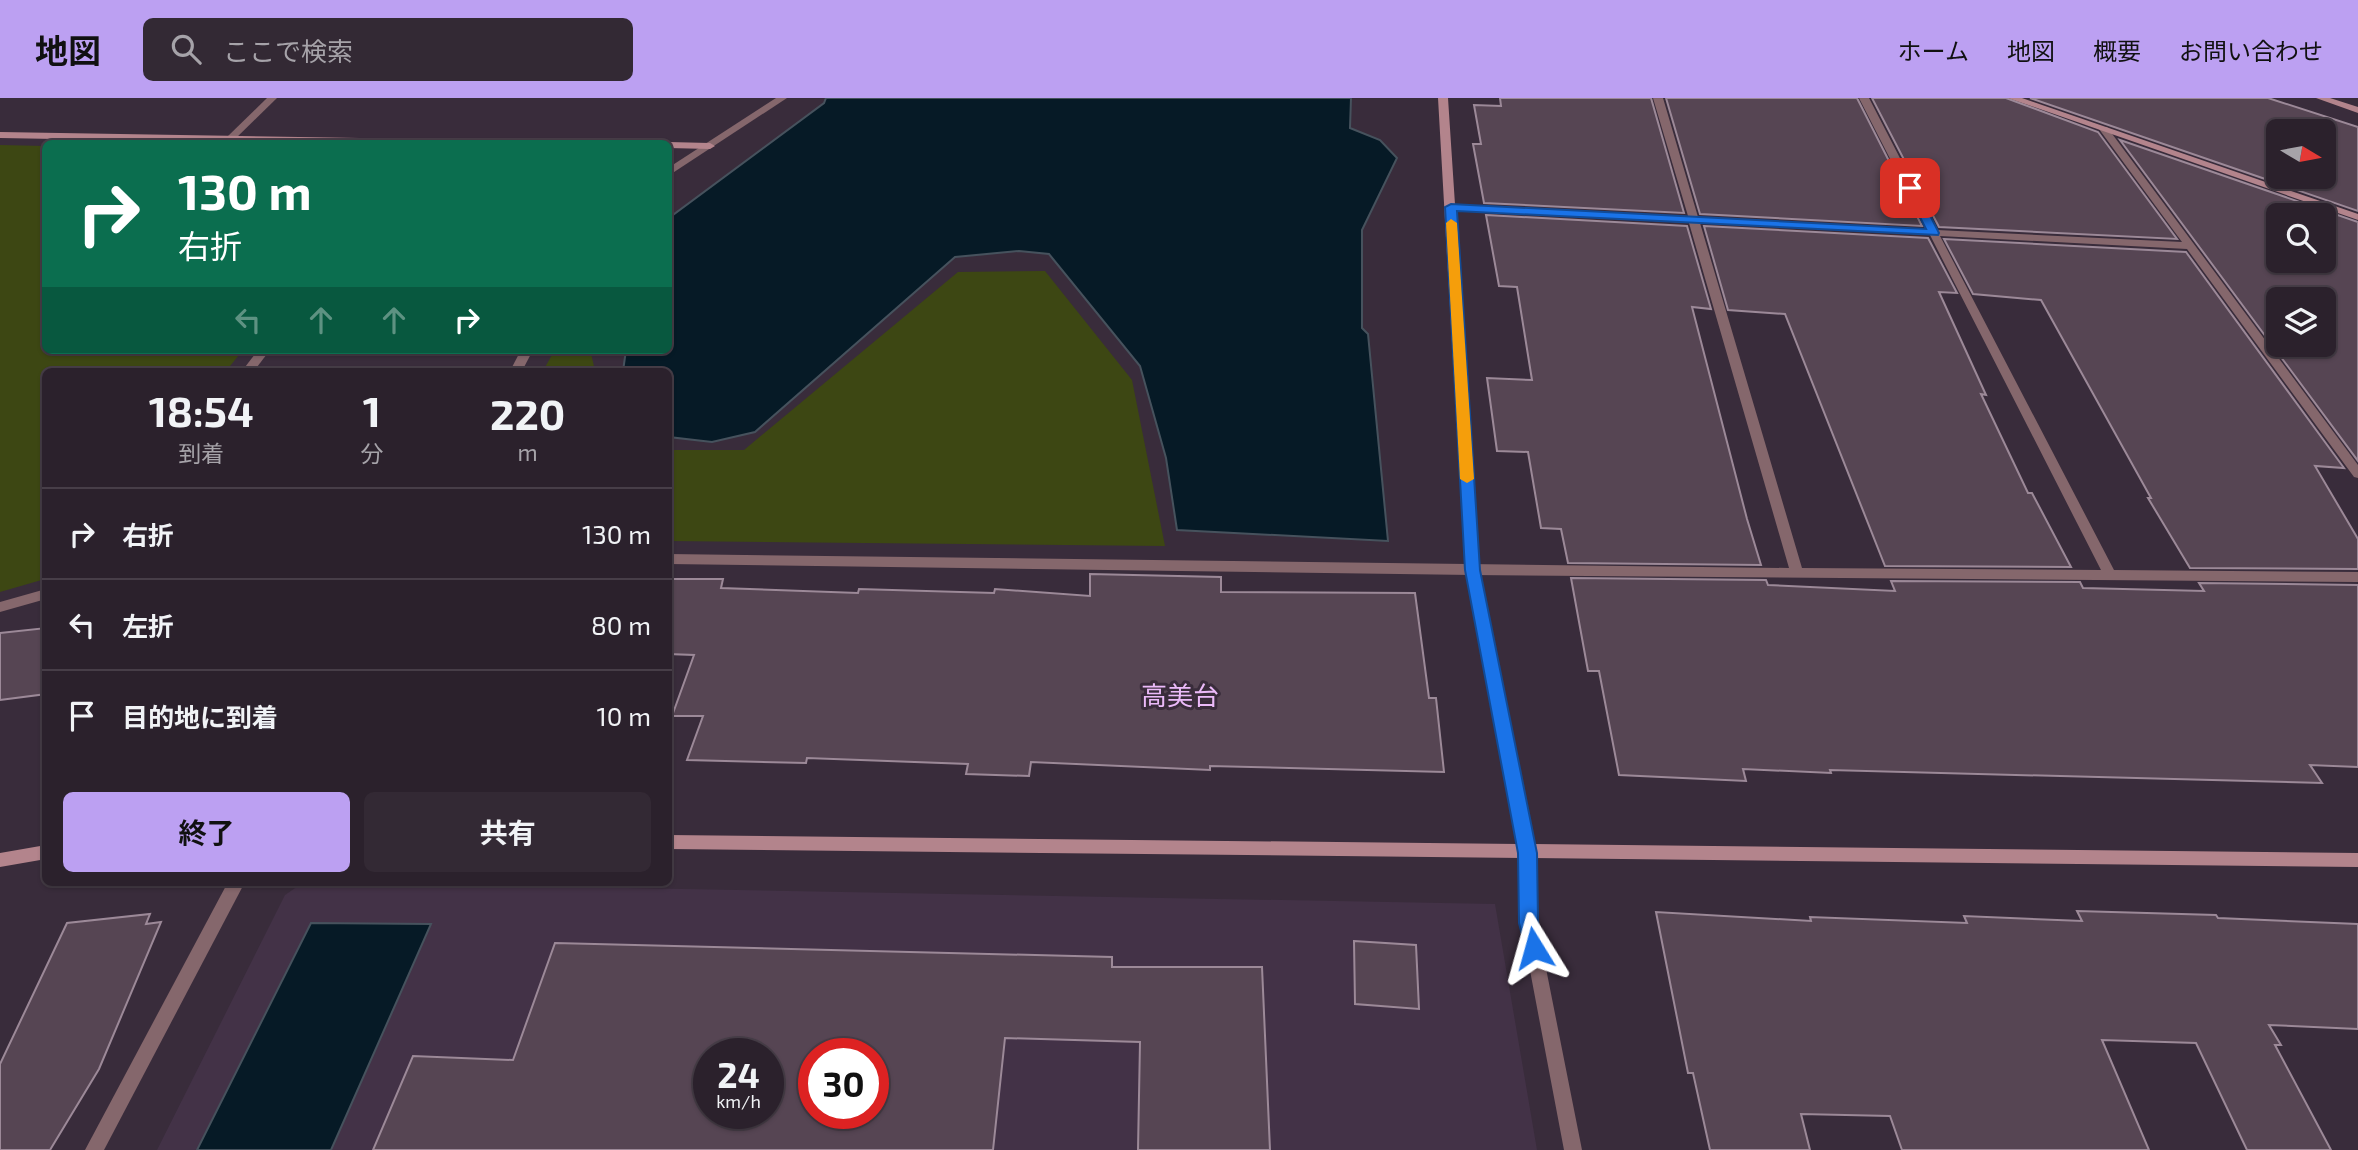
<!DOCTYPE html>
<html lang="ja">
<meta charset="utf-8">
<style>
body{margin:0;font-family:"Exo 2","Noto Sans JP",sans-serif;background:#332934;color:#f1f3f6;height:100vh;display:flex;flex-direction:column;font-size:26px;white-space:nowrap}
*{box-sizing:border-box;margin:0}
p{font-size:23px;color:#a6a3a9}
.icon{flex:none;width:38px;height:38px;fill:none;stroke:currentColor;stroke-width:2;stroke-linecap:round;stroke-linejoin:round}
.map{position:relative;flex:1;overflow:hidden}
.drawer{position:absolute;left:42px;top:270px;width:630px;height:518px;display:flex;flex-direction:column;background:#2b212c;border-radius:10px;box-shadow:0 2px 5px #0004,0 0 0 2px #473e48}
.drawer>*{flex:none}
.banner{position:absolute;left:42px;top:42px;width:630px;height:214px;border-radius:10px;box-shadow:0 2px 5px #0004,0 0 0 2px #473e48;background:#0b6e4f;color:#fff;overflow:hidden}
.needle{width:46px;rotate:100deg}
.buttons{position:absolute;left:2266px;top:21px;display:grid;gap:14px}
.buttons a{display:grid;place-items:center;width:70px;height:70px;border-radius:10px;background:#2b212c;box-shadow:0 2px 5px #0004,0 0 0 2px #473e48;font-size:35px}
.speed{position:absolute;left:693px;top:940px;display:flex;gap:14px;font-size:35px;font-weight:700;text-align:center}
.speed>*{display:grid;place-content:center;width:91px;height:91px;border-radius:50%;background:#2b212c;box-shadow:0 2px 5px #0004,0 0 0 2px #473e48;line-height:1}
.speed small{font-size:18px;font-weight:400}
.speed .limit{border:10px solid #d22;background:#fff;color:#111}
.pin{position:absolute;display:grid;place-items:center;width:60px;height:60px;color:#fff;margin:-30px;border-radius:14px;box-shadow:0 4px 10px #0006}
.me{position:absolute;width:77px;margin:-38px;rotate:352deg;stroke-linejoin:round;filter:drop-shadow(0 0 5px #0008)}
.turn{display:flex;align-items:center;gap:24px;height:147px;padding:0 21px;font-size:32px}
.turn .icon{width:91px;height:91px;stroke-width:2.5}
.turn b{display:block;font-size:49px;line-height:60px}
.lanes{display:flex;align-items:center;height:66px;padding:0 21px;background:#0003;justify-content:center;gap:35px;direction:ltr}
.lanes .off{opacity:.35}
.eta{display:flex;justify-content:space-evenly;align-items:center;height:119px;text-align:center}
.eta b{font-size:42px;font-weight:700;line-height:49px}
.button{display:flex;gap:14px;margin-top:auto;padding:14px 21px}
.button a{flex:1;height:80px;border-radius:10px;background:#bca0f2;color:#111;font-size:28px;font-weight:700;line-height:80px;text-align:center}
.button a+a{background:#332934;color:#f1f3f6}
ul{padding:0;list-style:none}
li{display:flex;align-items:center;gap:21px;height:91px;padding:0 21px;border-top:2px solid #473e48}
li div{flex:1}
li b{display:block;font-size:26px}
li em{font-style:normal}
header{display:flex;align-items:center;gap:42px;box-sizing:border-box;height:98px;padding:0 35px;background:#bca0f2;color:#111}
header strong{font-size:33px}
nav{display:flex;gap:38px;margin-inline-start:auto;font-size:24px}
.search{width:490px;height:63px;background:#332934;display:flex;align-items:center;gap:18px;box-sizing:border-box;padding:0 24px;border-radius:10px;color:#a6a3a9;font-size:26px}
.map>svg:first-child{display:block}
</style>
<header>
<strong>地図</strong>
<div class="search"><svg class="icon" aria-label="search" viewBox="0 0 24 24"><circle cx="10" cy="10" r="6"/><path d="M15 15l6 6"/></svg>ここで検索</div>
<nav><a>ホーム</a><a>地図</a><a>概要</a><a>お問い合わせ</a></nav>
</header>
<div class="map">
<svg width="2358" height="1052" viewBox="0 0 2358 1052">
<rect width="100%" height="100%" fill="#392c3b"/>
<path fill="#433247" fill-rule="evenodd" d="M304,784L1495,806L1537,1052H157L285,797ZM709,956H768V1015H709ZM814,956H873V1015H814Z"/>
<g fill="#3d4713">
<path d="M0,47L45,48L46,252H243L226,273H46L45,481L0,494Z"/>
<path d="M1045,173L1132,282L1165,448L669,443V352H744L958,174Z"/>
<path d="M553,255H591L595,273H543Z"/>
</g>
<g fill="#061a26" stroke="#46525d" stroke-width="2">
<path d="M826,0H1351L1350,30L1380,42L1397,60L1362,132V230L1368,236L1388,443L1177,432L1166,360L1140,268L1049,156L1019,153L955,159L755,334L712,344L669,339L668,273H623L626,252H668L669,127L673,117L824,5Z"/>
<path d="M311,825L431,826L331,1052H197Z"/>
</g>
<g fill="#564553" stroke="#9c8998" stroke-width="2" fill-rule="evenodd">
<path d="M1500,0H1651L1684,115L1484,105L1473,46H1481L1474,7L1501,8Z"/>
<path d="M1666,0H1857L1922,128L1700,116Z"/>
<path d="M1872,0H2006L2098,34L2177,141L1939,129Z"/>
<path d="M2030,0H2268L2358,29V113ZM2278,33H2324V79H2278Z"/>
<path d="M2120,42L2358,124V363ZM2278,117H2324V163H2278ZM2278,201H2324V247H2278Z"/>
<path d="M1486,117L1687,128L1711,211L1692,209L1747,421L1761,467L1568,465L1561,431L1541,430L1528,354L1497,353L1487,280L1532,282L1517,189L1499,188Z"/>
<path d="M1704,128L1928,140L1957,195L1939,194L1986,297L1981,296L2028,395H2032L2071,469L1885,468L1785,216L1728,212Z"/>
<path d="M1944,141L2186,154L2344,370L2315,368L2358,441V471L2190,470L2148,400H2151L2041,202L1973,196Z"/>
<path d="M1090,476L1221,479V494L1415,495L1429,600H1436L1444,674L1210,668V672L1031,664L1029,678L966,676L968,666L807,660L806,665L687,662L703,618H672L694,557L668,556V481H723L721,490L858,495L859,491L994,495L995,491L1090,498Z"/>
<path d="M1571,480L1766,482L1768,487L1895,493L1891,483L2080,484L2083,490L2204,493L2199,485L2358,487V669L2310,667L2322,685L1830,672L1831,675L1743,671L1746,683L1619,677L1599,573H1588Z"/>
<path d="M46,530V596L0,602V535Z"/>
<path d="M2077,813L2216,817L2218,820L2358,826V931L2269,927L2281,947H2275L2331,1052H2247L2196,945L2102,942L2149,1052H1902L1890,1018L1801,1016L1810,1052H1710L1693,975H1688L1656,814L1811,823L1810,819L1967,825L1964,818L2082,823Z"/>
<path d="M150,816L146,826L161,824L99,971L50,1052H0V966L67,825Z"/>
<path d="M1354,843L1416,847L1419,911L1355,906Z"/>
<path d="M555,845L1112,859V869H1262L1270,1052H1138L1140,944L1005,940L993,1052H373L413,958L513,962ZM709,956H768V1015H709ZM814,956H873V1015H814Z"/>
</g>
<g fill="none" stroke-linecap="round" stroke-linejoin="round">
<g fill="#85676c" fill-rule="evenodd">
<path d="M267,0H277L233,43H227V39Z"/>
<path d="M776,0H787L668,78V70Z"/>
<path d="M1653,0H1663L1698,119L1926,131L1859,0H1869L1937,132L2182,144L2099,31L2107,29L2358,367V380L2354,379L2187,151L1940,138L2114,472L2358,474V484L1472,477L668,466V456L1789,470L1689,125L1451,112L1446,109L1451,106L1688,118ZM1700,125L1930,137L2101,472L1802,470Z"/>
<path d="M258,252H270L254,273H242Z"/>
<path d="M521,252H533L522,273H510Z"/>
<path d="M46,491V501L0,514V504Z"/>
<path d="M1528,748L1534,750L1536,755L1537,825L1582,1052H1564L1521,825L1520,755L1522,750Z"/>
<path d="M228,784H245L104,1052H85Z"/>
</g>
<g fill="#b3848c" fill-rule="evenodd">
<path d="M1438,0H1448L1479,472L1534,746L2358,755V769L1533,760L1528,762L1523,760L668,751V737L1518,746L1465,472Z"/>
<path d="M2008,0H2022L2358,116V122Z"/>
<path d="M2316,0H2330L2358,9V15Z"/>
<path d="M0,34L547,43L551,46H344L0,40Z"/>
<path d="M668,44L710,45L715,48L710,51L668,50V46H664Z"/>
<path d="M46,747V761L0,769V755Z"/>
</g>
</g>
<path fill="#1a73e8" stroke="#114b97" stroke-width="2" d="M1906,87L1916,90L1939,135L1938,137L1457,113L1480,472L1537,755L1538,825L1543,850L1541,856L1534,859L1527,856L1519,825L1518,755L1465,472L1445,109L1451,106L1926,131L1905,90Z"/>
<path fill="#f59e0b" d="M1451,121L1457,125L1474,381L1467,385L1460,381L1446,125Z"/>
<g text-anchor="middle" stroke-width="6" stroke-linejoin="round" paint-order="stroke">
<g font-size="26" fill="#ebbaf9" stroke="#392c3b">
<text x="1180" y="607">高美台</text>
</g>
</g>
</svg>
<div class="buttons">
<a><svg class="needle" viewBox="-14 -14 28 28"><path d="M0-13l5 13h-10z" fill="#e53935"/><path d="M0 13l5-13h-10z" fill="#a6a3a9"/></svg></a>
<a><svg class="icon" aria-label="search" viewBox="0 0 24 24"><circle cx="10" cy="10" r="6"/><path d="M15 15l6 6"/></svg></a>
<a><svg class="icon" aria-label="layers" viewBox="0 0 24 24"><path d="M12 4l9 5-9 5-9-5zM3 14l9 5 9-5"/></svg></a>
</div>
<div class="speed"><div>24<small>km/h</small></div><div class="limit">30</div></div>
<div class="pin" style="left:1910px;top:90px;background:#d93025"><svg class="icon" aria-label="arrive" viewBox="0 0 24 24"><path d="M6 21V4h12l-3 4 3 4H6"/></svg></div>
<svg class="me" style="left:1534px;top:850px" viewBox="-20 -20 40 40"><path d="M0-17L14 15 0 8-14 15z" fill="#1a73e8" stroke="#fff" stroke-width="4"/></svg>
<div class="banner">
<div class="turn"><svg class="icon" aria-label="right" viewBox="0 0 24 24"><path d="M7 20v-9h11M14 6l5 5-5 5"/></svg><div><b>130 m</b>右折</div></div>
<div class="lanes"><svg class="icon off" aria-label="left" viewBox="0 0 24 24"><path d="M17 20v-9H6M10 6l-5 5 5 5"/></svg><svg class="icon off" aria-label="ahead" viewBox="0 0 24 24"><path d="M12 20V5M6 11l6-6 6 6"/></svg><svg class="icon off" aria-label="ahead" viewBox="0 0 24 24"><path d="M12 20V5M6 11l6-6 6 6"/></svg><svg class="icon" aria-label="right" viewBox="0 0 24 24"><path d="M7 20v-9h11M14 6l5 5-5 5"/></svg></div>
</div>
<section class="drawer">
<div class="eta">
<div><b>18:54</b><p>到着</p></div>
<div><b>1</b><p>分</p></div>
<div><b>220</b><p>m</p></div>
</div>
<ul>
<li><svg class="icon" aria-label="right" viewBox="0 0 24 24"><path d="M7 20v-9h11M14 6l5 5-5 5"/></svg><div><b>右折</b></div><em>130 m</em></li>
<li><svg class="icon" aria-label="left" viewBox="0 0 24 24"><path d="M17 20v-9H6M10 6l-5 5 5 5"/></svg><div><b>左折</b></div><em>80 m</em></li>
<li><svg class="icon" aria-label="arrive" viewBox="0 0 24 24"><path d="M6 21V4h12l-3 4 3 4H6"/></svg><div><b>目的地に到着</b></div><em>10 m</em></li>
</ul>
<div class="button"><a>終了</a><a>共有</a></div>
</section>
</div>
